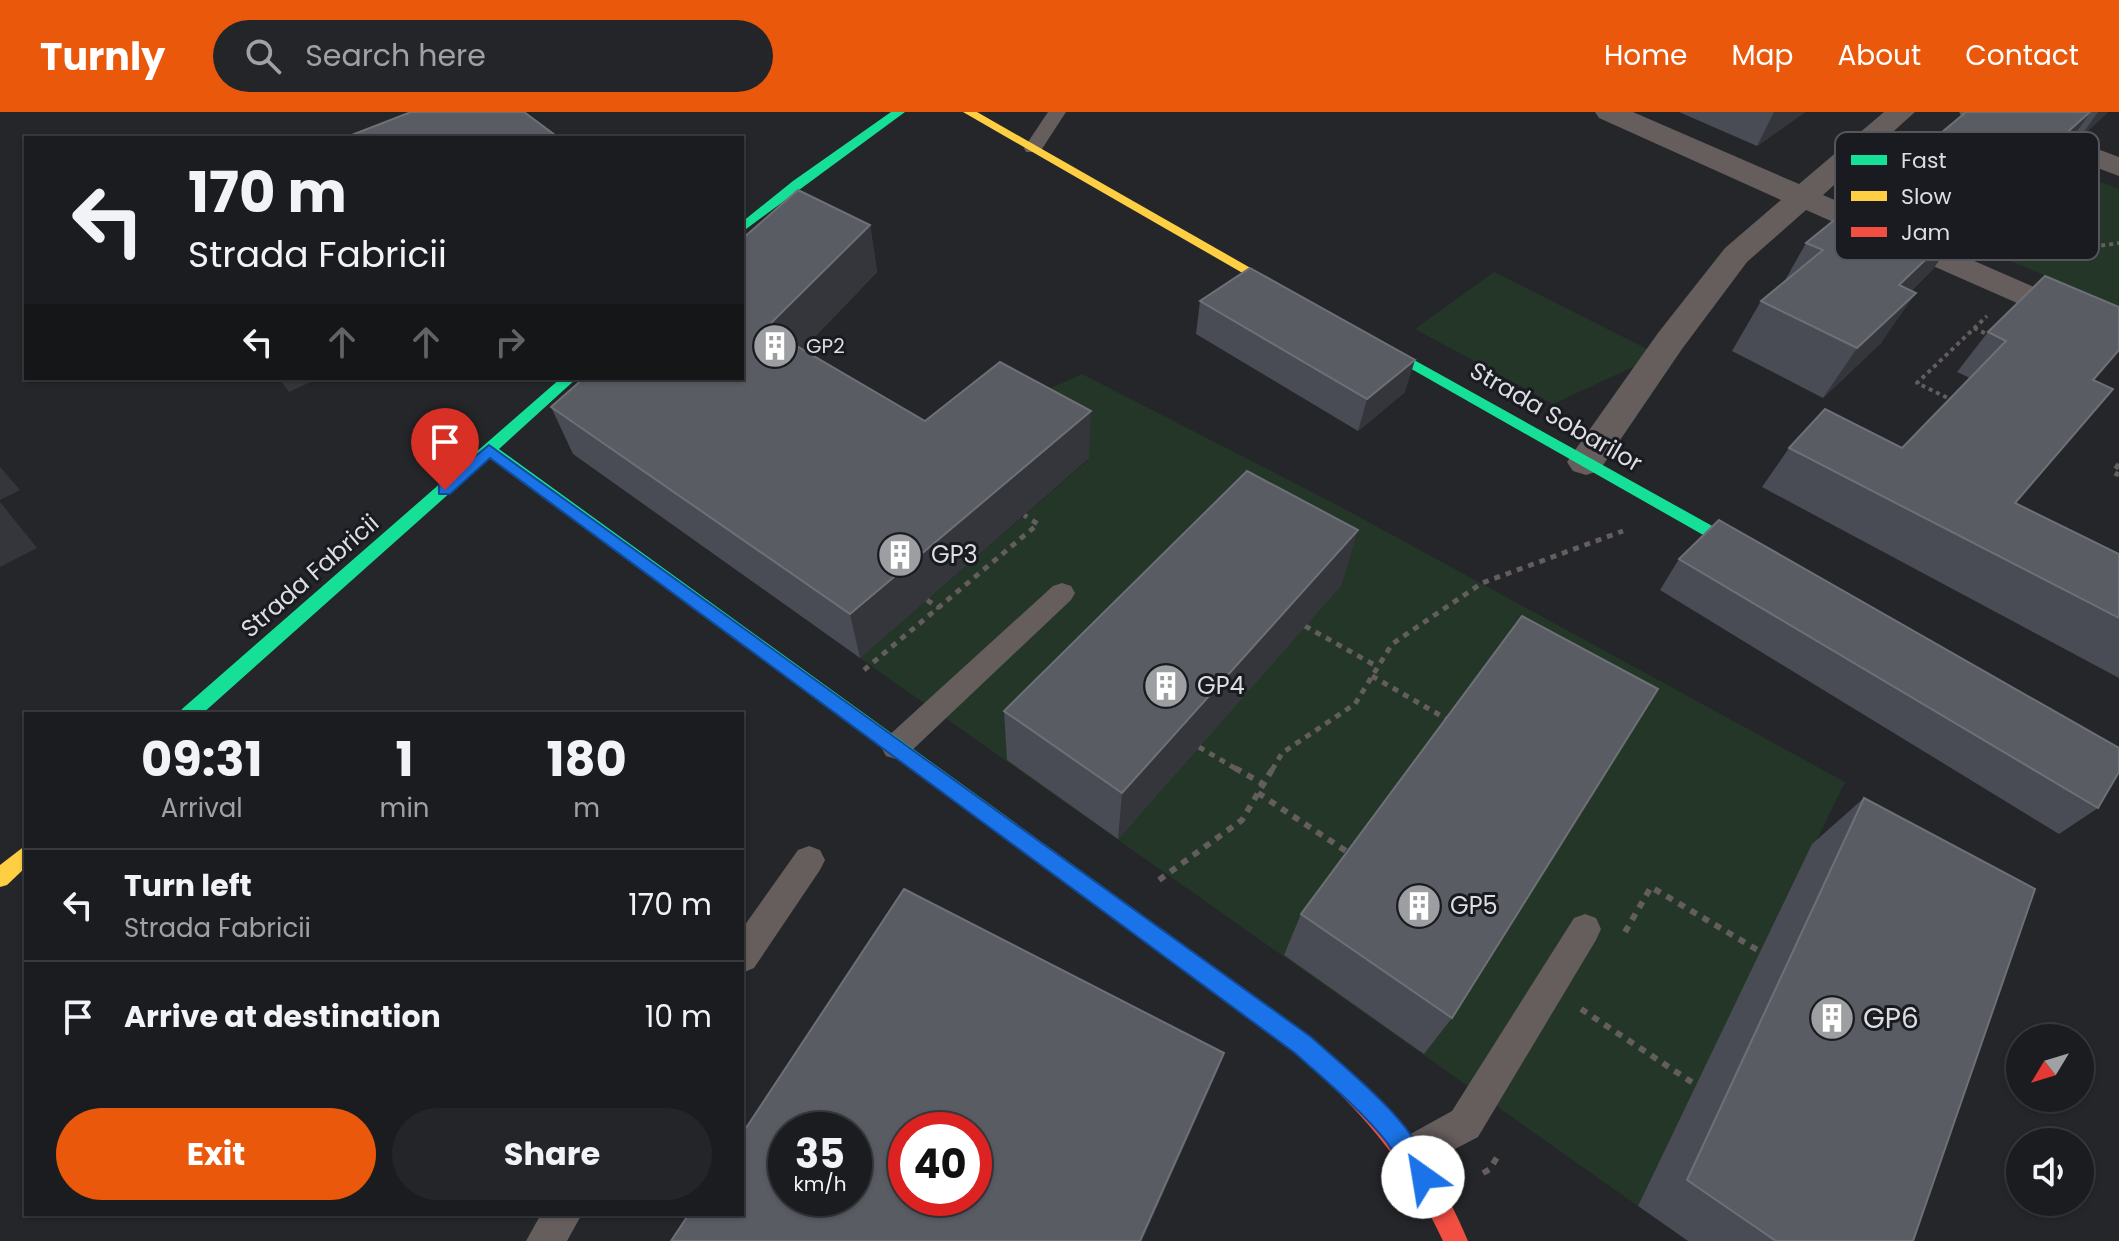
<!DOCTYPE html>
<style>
body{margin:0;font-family:Poppins,sans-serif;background:#242528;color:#f1f3f6;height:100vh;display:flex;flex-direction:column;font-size:30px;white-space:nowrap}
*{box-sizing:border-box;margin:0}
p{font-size:26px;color:#a0a1a4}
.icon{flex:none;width:44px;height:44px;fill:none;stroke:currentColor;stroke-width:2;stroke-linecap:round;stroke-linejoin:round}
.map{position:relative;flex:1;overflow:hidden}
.details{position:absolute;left:24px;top:600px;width:720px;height:504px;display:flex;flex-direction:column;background:#1b1c1f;border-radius:0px;box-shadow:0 2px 6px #0004,0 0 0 2px #393a3d}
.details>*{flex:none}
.banner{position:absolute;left:24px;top:24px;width:720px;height:244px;border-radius:0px;box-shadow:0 2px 6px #0004,0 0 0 2px #393a3d;background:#1b1c1f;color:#f1f3f6;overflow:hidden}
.needle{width:52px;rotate:232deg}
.buttons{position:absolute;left:2006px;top:912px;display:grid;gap:16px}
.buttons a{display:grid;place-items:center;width:88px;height:88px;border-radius:50%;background:#1b1c1f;box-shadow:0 2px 6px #0004,0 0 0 2px #393a3d;font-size:40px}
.speed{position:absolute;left:768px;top:1000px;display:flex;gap:16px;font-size:40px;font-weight:700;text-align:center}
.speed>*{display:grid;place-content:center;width:104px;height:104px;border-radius:50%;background:#1b1c1f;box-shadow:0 2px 6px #0004,0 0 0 2px #393a3d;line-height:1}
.speed small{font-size:20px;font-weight:400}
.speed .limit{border:12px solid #d22;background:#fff;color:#111}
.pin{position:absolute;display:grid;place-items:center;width:68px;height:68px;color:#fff;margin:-82px -34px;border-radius:50% 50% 50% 0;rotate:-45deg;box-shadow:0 0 8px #0007}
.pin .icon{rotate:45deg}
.me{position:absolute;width:88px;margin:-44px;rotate:328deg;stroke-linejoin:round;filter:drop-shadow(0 0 6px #0008)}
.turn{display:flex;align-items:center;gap:28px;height:168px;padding:0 32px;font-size:36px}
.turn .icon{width:104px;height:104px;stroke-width:2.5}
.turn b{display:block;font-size:56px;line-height:68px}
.lanes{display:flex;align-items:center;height:76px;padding:0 32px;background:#0003;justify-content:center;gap:40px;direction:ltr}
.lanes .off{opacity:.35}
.eta{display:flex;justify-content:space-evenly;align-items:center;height:136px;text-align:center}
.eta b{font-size:48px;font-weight:700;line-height:56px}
.primary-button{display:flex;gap:16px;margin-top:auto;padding:16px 32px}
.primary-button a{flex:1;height:92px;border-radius:48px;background:#ea580c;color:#fff;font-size:32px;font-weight:700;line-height:92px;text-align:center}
.primary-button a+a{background:#242528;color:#f1f3f6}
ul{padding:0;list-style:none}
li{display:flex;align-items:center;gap:24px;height:112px;padding:0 32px;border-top:2px solid #393a3d}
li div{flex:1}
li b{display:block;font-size:30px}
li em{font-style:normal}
header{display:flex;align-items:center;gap:48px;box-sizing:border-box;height:112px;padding:0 40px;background:#ea580c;color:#fff}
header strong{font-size:38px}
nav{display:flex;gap:44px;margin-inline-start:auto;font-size:28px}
.search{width:560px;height:72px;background:#242528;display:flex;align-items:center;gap:20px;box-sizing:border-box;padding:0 28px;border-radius:44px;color:#a0a1a4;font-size:30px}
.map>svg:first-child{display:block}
</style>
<header>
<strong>Turnly</strong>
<div class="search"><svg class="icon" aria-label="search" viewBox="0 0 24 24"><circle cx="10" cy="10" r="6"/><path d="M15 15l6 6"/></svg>Search here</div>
<nav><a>Home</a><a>Map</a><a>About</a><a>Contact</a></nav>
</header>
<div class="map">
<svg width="2119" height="1129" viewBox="0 0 2119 1129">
<rect width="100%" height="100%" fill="#242629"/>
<g fill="#243627">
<path d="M2101,70L2119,77V195L2011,149Z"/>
<path d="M1494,160L1659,243L1553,292L1415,217Z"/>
<path d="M1082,262L1341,395L1845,670L1638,1094L860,546L1089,347L1003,298Z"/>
</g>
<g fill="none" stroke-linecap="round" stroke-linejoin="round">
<g stroke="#635d5e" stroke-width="4" stroke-dasharray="4 4" stroke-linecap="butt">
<path d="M1988,126L2054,66"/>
<path d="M2030,144L2119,131"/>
<path d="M1974,216L1991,224"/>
<path d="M1954,289L1917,271L1987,204"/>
</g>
<g stroke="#635d5e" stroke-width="5" stroke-dasharray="6 6" stroke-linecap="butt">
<path d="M1950,287L1954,289"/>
<path d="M2119,352L2113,360L2119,363"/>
<path d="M927,488L939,496"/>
<path d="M1305,514L1378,555"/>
<path d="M864,558L1038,412L1024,403"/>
<path d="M1372,564L1450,609"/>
<path d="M1199,635L1238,658"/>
<path d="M1272,658L1282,641L1355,592L1392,532L1482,471L1623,419"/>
</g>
<g stroke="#635d5e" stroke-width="6" stroke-dasharray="7 7" stroke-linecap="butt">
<path d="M1235,656L1263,672"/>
<path d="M1258,681L1352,743"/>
<path d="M1159,768L1242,708L1273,656"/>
<path d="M1625,820L1651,775L1761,840"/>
<path d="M1581,897L1696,973"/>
<path d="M1483,1061L1490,1057L1499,1042"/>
</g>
<g fill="#665d5d" fill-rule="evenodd">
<path d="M1048,0H1066L1040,40H1026L1024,36Z"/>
<path d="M1062,471L1071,474L1075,481L1071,488L906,644L896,647L886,644L881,635L886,626L1053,474Z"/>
<path d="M809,734L820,738L825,748L820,758L754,856L742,861V817L798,738Z"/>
<path d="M1585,802L1596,806L1601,817L1596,828L1478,1025L1409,1061L1396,1056L1391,1043L1396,1030L1452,999L1574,806Z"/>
<path d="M541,1102H582L567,1129H526Z"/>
</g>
<g fill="#665d5d" fill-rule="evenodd">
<path d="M1595,0H1633L1799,72L1884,0H1915L1823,83L2119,212V236L1806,98L1747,150L1682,237L1599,359L1586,363L1573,359L1567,350L1573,341L1658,221L1725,136L1781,88L1599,6Z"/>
<path d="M1959,0H1999L2119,45V64L1963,6Z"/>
</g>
<g fill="#16e098" fill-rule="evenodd">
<path d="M891,0H905L742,120V110L793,69Z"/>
<path d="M1362,219L1768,445L1770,449L1768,453H1756L1357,226L1355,223Z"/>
<path d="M561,266H577L499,337L1311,925L1341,952L1344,960L1341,968L1333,971L1325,968L1295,941L489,346L202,602H180L182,597Z"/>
</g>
<g fill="#ffcf43" fill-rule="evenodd">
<path d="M963,0H977L1305,187L1298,191L1293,190Z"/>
<path d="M26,733V755L7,773L0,775V753Z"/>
</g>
<path fill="#f24e42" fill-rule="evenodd" d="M1333,949C1346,954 1356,966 1366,976C1410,1020 1444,1071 1468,1129H1443C1414,1066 1376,1015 1325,968L1322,960L1325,952Z"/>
</g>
<g fill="#494c54">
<path d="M1679,0H1805L1757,34Z"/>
<path d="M1966,0H2108L2079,27L2073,25L2058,45L1955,137L1949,135L1933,157L1911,179L1881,231L1823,286L1732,239L1761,189L1783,172L1806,131L1889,75L1904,52Z"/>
<path d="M870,113L877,160L803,237L925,309L1089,346L860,546L573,342L551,295Z"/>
<path d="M1200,189L1405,280L1358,319L1196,222Z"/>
<path d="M1988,220L2093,268L2015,391L2119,442V566L1762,375L1789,336H1902L1970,266L1957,260Z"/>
<path d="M1679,447L2098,696L2059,722L1660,478Z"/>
<path d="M1342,472L1118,727L1007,648L1004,599Z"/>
<path d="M1864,686L1913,1129H1688L1638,1094L1812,732Z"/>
<path d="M1301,802L1452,906L1424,942L1284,843Z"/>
</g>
<g fill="#34363c">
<path d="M1774,0H1805L1757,34Z"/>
<path d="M2090,0H2091L2058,45L1955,137L1991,88Z"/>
<path d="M2098,0H2108L2079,27Z"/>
<path d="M1968,107L1933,157L1865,223L1899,173Z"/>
<path d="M870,113L877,160L778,263L766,216Z"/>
<path d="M1916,181L1881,231L1823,286L1857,236Z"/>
<path d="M1415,248L1405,280L1358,319L1367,287Z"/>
<path d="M279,266H319L289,280Z"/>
<path d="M1091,299L1089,346L860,546L850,502Z"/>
<path d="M0,355L20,378L0,388Z"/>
<path d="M0,390L37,436L0,455Z"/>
<path d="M1358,418L1342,472L1118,727L1122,681Z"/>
<path d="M1224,941L1217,960L1142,1129H1140Z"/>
</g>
<g fill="#595c63" stroke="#6e7077" stroke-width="2" fill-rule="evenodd">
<path d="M411,0H524L559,26H344Z"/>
<path d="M1966,0H2090L1991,88L1904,52Z"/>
<path d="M1880,71L1968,107L1899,173L1916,181L1857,236L1761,189L1823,138L1806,131Z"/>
<path d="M798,78L870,113L766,216L925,309L1000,250L1091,299L850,502L551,295L584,266H742V127Z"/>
<path d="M1250,156L1415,248L1367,287L1200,189Z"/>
<path d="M2045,164L2119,195V238L2093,268L2113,277L2015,391L2119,442V506L1789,336L1825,297L1902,336L2006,229L1988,220Z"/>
<path d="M1247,359L1358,418L1122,681L1004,599Z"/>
<path d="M1719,408L2119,636V660L2098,696L1679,447Z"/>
<path d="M1522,504L1658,577L1452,906L1301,802Z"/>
<path d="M1864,686L2035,777L1913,1129H1776L1687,1068Z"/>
<path d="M904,777L1224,941L1140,1129H671L689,1102H742V1022ZM786,1018H854V1086H786ZM906,1018H974V1086H906Z"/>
</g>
<path fill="#1a73e8" stroke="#114b97" stroke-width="2" d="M489,333L1311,925C1357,966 1411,1007 1435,1065L1431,1073L1423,1077C1405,1069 1398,1043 1385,1028C1359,996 1326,969 1295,941L490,346L450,382H439V374Z"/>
<defs>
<g id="building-disc" transform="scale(2.3)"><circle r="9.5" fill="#9c9ea1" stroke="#191b21"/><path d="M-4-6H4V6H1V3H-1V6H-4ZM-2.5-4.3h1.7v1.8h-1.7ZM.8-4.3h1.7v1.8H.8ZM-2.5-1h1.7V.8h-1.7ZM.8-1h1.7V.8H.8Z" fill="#fff"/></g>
</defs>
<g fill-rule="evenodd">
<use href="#building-disc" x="775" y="234"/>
<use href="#building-disc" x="900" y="443"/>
<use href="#building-disc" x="1166" y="574"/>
<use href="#building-disc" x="1419" y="794"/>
<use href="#building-disc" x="1832" y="906"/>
</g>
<g text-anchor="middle" stroke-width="6" stroke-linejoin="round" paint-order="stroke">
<g font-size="20" fill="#dddee2" stroke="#191b21" text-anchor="start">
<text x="806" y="241">GP2</text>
</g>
<g font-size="24" fill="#dddee2" stroke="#191b21">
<text transform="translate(1556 305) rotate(30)" y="8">Strada Sobarilor</text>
<text transform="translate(310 464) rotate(-41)" y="8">Strada Fabricii</text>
</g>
<g font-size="24" fill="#dddee2" stroke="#191b21" text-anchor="start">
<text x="931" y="451">GP3</text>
<text x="1197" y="582">GP4</text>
<text x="1450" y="802">GP5</text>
</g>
<g font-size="28" fill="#dddee2" stroke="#191b21" text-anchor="start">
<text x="1863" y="916">GP6</text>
</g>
</g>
<rect x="1835" y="20" width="264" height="128" rx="12" fill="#191b21" stroke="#54565b" stroke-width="2"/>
<rect x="1851" y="43" width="36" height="10" fill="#16e098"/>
<rect x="1851" y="79" width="36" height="10" fill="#ffcf43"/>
<rect x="1851" y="115" width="36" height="10" fill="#f24e42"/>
<g font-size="22" fill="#dddee2">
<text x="1901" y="56">Fast</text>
<text x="1901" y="92">Slow</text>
<text x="1901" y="128">Jam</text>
</g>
</svg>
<div class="buttons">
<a><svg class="needle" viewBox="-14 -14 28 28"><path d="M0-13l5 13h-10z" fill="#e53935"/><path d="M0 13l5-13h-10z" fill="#a0a1a4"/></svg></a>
<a><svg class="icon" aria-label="sound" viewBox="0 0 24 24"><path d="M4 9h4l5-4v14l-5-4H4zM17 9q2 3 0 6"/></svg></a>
</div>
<div class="speed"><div>35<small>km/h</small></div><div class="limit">40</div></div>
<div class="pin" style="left:445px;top:378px;background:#d93025"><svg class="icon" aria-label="arrive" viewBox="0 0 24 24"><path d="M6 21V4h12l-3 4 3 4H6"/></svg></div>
<svg class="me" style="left:1423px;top:1065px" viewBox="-20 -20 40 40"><circle r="19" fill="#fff"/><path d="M0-13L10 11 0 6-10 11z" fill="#1a73e8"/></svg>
<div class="banner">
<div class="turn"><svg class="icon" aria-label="left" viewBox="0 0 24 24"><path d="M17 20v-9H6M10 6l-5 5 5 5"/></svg><div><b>170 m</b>Strada Fabricii</div></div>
<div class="lanes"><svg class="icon" aria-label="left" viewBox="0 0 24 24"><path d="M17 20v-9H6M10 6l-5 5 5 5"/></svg><svg class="icon off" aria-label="ahead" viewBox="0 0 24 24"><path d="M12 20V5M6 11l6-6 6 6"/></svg><svg class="icon off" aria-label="ahead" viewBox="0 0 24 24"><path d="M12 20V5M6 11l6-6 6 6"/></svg><svg class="icon off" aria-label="right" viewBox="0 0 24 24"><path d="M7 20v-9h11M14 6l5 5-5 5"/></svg></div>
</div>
<section class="details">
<div class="eta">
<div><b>09:31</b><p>Arrival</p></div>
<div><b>1</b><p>min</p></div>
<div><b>180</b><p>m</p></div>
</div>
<ul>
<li><svg class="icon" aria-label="left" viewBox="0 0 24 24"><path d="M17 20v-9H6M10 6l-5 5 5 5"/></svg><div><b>Turn left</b><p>Strada Fabricii</p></div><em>170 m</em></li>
<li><svg class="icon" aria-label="arrive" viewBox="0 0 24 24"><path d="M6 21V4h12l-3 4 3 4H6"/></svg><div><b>Arrive at destination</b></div><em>10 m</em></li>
</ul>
<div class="primary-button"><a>Exit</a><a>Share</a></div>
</section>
</div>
